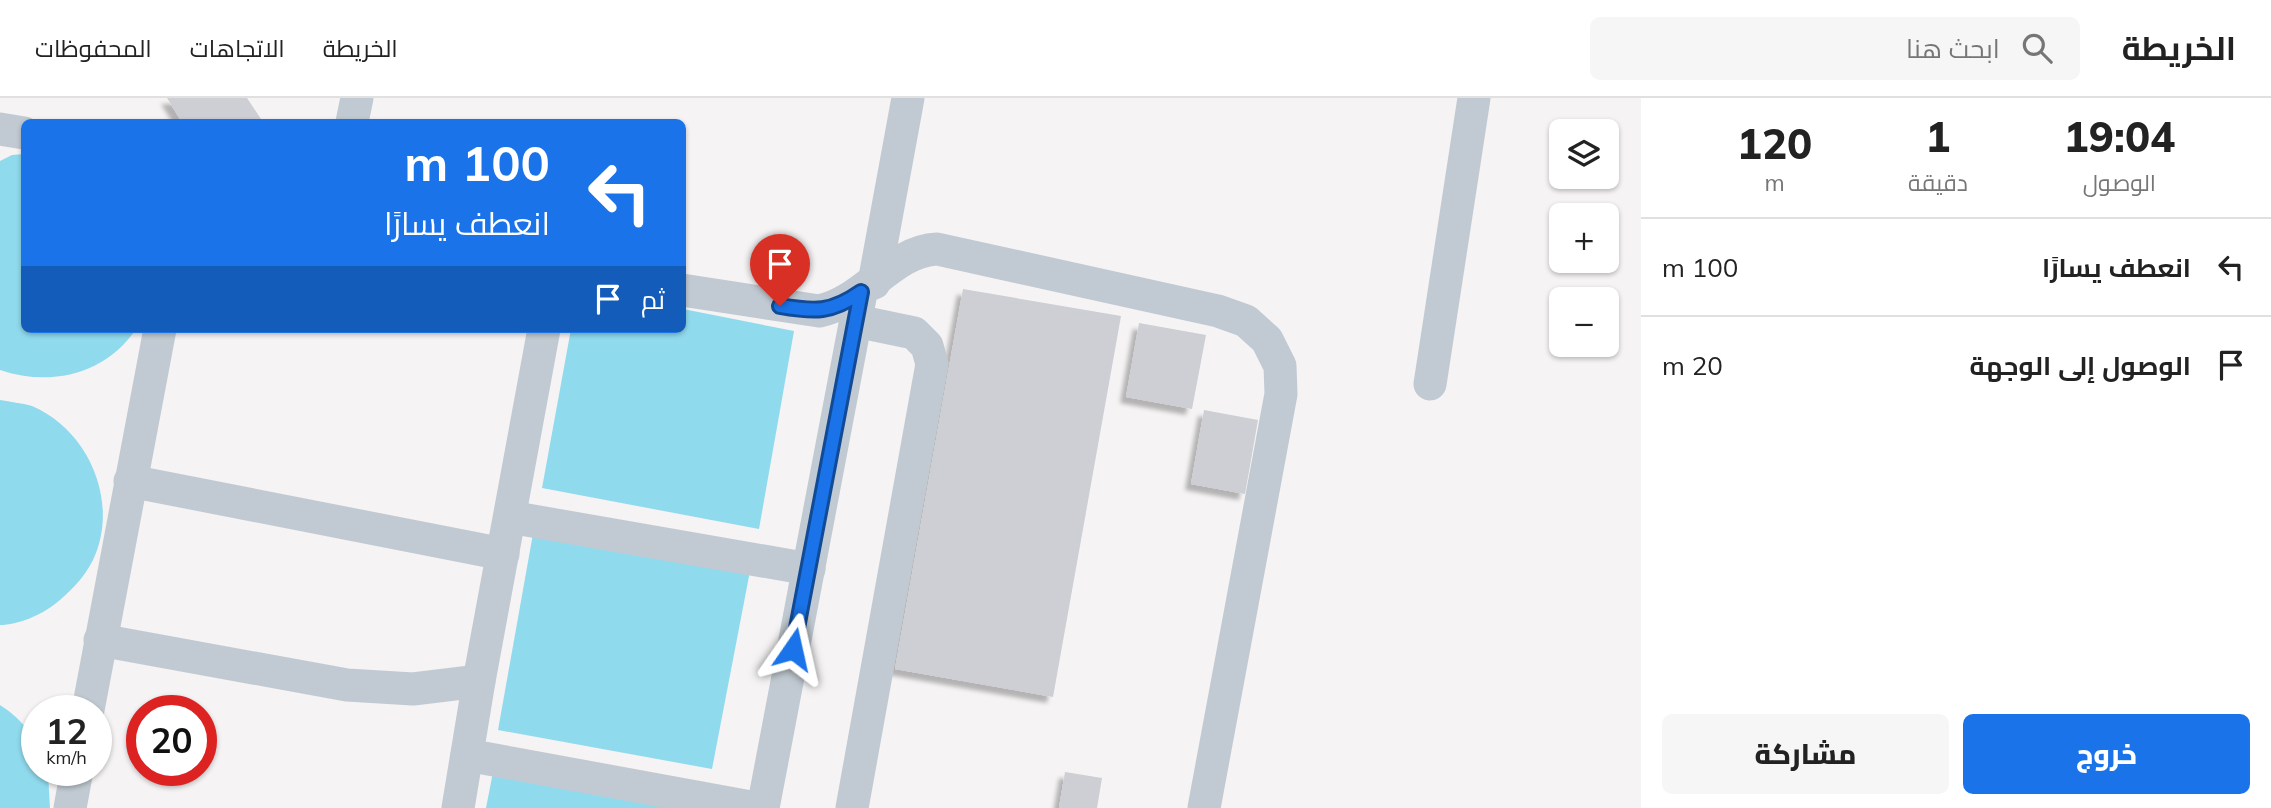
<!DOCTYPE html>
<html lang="ar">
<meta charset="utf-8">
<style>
body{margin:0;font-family:Mulish,Cairo,sans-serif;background:#f6f6f6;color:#222;direction:rtl;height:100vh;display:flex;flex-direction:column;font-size:26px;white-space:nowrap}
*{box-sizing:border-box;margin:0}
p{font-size:23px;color:#767676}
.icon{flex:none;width:38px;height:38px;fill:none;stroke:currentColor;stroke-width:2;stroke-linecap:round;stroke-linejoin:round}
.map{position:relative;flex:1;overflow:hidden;direction:ltr}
.sheet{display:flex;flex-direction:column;background:#fff;width:630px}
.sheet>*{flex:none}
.banner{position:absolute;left:21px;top:21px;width:665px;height:214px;border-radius:10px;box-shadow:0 2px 5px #0004;direction:rtl;background:#1a73e8;color:#fff;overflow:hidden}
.buttons{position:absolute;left:1549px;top:21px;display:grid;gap:14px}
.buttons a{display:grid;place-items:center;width:70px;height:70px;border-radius:10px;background:#fff;box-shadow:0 2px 5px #0004;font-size:35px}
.speed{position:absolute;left:21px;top:597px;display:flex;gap:14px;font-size:35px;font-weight:700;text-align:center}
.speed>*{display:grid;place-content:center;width:91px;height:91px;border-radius:50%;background:#fff;box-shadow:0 2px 5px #0004;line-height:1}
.speed small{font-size:18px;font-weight:400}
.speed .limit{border:10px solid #d22;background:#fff;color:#111}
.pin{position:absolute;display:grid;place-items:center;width:60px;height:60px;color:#fff;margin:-72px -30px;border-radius:50% 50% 50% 0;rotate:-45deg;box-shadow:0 0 7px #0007}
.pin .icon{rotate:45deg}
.me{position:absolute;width:77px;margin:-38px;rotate:11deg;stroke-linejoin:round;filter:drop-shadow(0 0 5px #0008)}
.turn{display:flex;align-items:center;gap:24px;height:147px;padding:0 21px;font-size:32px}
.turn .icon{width:91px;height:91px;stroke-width:2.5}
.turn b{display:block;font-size:49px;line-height:60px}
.then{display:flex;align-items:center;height:66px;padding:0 21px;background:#0003;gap:14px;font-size:26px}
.eta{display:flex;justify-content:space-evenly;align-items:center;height:119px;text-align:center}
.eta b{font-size:42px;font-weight:800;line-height:49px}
.cta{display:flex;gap:14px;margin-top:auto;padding:14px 21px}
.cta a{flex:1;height:80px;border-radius:10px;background:#1a73e8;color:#fff;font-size:28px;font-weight:800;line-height:80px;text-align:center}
.cta a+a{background:#f6f6f6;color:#222}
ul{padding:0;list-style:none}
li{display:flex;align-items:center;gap:21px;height:98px;padding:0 21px;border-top:2px solid #e0e0e0}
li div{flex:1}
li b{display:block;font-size:26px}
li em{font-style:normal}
header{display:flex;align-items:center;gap:42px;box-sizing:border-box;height:98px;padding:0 35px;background:#fff;border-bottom:2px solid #e0e0e0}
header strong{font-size:33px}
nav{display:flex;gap:38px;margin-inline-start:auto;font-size:24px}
.search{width:490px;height:63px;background:#f6f6f6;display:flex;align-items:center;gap:18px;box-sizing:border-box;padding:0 24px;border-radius:10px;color:#767676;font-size:26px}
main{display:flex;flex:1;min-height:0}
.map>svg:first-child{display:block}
</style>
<header>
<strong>الخريطة</strong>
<div class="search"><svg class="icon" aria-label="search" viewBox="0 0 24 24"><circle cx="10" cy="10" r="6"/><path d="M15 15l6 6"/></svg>ابحث هنا</div>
<nav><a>الخريطة</a><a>الاتجاهات</a><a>المحفوظات</a></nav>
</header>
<main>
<section class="sheet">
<div class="eta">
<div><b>19:04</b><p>الوصول</p></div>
<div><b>1</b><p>دقيقة</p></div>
<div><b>120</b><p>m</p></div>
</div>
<ul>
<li><svg class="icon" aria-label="left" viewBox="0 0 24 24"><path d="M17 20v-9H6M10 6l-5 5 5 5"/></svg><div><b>انعطف يسارًا</b></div><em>100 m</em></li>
<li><svg class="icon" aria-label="arrive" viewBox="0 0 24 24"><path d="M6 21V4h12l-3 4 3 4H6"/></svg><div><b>الوصول إلى الوجهة</b></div><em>20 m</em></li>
</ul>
<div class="cta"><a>خروج</a><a>مشاركة</a></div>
</section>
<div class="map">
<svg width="1641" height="710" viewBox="0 0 1641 710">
<defs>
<filter id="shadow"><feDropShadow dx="-6" dy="6" stdDeviation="2" flood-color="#0004"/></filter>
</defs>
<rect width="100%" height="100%" fill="#f5f3f3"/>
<g fill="#90daee">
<path d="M24,56V231H136C105,277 50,289 0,272V63L12,57Z"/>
<path d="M683,211L794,233L759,431L542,390L571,231H682Z"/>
<path d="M0,302C10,304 22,305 32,308C89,332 120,405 93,462C84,480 70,494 55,506C41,517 18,527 0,527Z"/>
<path d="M534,430L750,473L712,671L498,632Z"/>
<path d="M0,607C13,615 34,634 37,649C38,656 37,665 37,672H47L48,675L50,710H0Z"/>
<path d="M493,674L699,710H486Z"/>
</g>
<g fill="#cdcfd5" filter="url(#shadow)">
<path d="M167,0H247L263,24H199L180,21Z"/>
<path d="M963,191L1121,218L1053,599L895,571Z"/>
<path d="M1139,225L1206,237L1192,311L1126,299Z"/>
<path d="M1204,312L1258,322L1245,396L1191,386Z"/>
<path d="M1065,674L1102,680L1097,710H1059Z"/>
</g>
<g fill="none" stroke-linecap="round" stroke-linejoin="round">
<g stroke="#c1cad2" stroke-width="33">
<path d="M352,24L357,0"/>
<path d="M0,31L24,35"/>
<path d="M874,185L908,0"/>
<path d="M682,192L819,213C866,203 892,153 937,151L1218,213L1246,223L1267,242L1280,268L1281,296L1204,710"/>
<path d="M1430,286L1474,0"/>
<path d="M130,383L503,456"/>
<path d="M510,419L809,471"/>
<path d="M100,542L347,587L413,591L479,583"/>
<path d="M88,612L160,231"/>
<path d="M467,657L756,710"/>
<path d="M70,710L77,672"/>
<path d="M458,710L479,583L544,231"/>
<path d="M763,710L860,200"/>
<path d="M852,710L932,266L927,248L914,235L856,223"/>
</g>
</g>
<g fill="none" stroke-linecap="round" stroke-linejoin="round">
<g stroke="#114b97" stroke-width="18">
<path id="route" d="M780,208C815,214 831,215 861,194L793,551"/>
</g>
<use href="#route" stroke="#1a73e8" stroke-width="12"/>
</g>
</svg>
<div class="buttons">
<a><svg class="icon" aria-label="layers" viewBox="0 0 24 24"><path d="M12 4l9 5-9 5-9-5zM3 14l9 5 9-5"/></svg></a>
<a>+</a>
<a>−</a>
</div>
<div class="speed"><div>12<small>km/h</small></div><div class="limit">20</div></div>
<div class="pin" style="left:780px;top:208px;background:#d93025"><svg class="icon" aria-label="arrive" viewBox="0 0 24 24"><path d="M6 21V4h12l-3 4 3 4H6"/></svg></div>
<svg class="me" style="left:793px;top:551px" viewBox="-20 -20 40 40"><path d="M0-17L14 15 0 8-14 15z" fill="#1a73e8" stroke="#fff" stroke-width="4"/></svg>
<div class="banner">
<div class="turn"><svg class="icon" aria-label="left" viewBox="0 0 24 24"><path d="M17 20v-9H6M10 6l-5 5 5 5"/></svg><div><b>100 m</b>انعطف يسارًا</div></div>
<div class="then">ثم<svg class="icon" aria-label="arrive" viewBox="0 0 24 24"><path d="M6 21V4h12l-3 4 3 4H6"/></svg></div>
</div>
</div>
</main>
